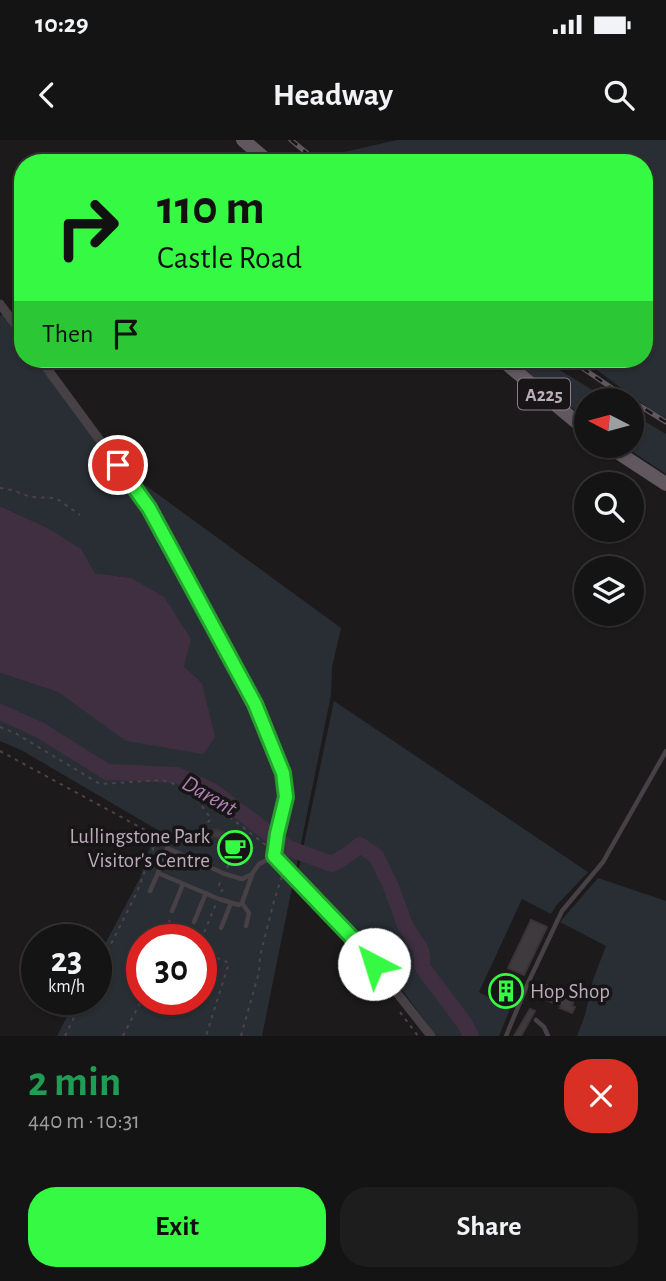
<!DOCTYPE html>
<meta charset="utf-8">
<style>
body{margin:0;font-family:"Alegreya Sans",sans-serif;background:#1e1d1d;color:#f1f3f6;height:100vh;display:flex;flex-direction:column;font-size:26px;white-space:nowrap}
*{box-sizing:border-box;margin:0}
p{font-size:23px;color:#9d9ea0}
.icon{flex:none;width:38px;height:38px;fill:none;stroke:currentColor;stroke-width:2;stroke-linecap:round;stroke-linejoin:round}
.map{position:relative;height:896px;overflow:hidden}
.sheet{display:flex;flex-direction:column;background:#151414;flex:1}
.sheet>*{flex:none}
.banner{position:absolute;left:14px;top:14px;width:639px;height:214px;border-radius:28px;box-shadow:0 2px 5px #0004,0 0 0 2px #343334;background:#36f943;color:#111;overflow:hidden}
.needle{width:46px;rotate:276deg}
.controls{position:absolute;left:574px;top:248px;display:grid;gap:14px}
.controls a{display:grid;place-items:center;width:70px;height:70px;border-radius:50%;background:#151414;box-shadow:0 2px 5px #0004,0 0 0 2px #343334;font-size:35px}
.speed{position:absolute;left:21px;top:784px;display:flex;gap:14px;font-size:35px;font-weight:700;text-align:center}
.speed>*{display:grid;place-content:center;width:91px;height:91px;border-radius:50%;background:#151414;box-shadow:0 2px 5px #0004,0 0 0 2px #343334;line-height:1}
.speed small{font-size:18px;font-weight:400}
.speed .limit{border:10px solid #d22;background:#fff;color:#111}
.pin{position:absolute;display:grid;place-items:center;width:60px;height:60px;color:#fff;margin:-30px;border:4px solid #fff;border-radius:50%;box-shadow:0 2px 7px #0007}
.me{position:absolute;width:77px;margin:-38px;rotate:320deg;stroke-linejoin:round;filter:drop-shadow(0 0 5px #0008)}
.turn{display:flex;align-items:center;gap:24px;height:147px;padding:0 28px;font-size:32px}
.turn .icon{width:91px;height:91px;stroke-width:2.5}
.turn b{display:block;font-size:49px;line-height:60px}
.then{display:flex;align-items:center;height:66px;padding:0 28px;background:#0003;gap:14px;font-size:26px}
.round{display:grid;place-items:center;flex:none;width:74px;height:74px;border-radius:28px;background:#1e1d1d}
.summary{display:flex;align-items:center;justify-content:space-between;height:119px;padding:0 28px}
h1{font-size:42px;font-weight:700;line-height:52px;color:#1e9e55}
.action{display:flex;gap:14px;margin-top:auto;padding:14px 28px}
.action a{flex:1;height:80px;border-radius:28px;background:#36f943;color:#111;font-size:28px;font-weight:700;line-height:80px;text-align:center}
.action a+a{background:#1e1d1d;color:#f1f3f6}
.status{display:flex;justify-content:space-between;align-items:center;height:49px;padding:0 35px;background:#151414;direction:ltr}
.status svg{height:19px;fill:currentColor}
header{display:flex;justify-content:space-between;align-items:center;height:91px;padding:0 28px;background:#151414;font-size:32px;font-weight:700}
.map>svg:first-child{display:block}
</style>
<div class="status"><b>10:29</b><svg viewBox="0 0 49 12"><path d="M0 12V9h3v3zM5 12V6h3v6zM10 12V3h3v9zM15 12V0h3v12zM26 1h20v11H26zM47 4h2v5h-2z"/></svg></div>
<header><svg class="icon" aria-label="back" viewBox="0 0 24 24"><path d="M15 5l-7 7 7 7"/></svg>Headway<svg class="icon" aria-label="search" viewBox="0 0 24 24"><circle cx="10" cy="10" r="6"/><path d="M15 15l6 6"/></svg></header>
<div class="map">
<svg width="666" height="896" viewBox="0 0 666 896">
<rect width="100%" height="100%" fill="#1c1a1b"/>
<g fill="#292e35" fill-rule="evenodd">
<path d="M397,0H666V278L651,270L582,219H644V23H329L322,17Z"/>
<path d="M5,172L23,197V219H39L115,323L341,488L332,527L331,555L262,896H57L76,859H96V821L140,738L156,689L21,610L0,601V533L58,552L83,568L202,543L184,526L131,438L95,433L80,409L48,388L0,366V176ZM142,800H201V859H142Z"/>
<path d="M511,219H545L555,227L610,261H586V279Z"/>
<path d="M632,274L666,294V334L624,306H632Z"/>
<path d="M334,561L588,732L556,766L551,774L522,759L479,852L510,869L499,896H436L364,798L298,733Z"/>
<path d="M598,738L666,761V896H577L585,875L593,840L606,806L560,782Z"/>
</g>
<path fill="#3f2f41" d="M0,366L48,388L81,409L95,433L131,438L164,457L191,499L184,526L202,543L215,597L203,614L126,601L58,552L0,533Z"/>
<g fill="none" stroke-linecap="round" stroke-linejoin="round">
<path stroke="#3f2f41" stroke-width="16" d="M0,572L40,590L107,632L177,635L211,650L288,708L332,724L346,716L360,705L376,716L390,744L405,785L421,810L423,828L465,884L471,896"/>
</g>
<g fill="#3e3a3d" stroke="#383437" stroke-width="2">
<path d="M215,689L223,692L220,699L212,696Z"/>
<path d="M224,693L254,707L247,723L239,720L238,723L230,720L232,716L217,709Z"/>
<path d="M531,780L547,787L524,835L508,828Z"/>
<path d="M500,839L519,848L511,864L492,854Z"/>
<path d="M546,845L553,848L550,856L562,861L565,853L575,857L572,866L575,867L572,873L560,868L561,866L541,858Z"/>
<path d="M530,869L535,871L521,896H514Z"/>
</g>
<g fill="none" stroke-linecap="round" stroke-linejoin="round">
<g stroke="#4b434a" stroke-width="2" stroke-dasharray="3.5 5" stroke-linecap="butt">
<path d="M0,348L12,350L31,357L56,358L80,375"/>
<path d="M0,587L15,593L100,644L162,640L190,649L213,664L267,706"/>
<path d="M0,611L158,697L163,703"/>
<path d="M227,728L230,722L234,723V721"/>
<path d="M221,752L223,749L219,745L222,739"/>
<path d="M165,800L170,779"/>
<path d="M201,800L216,764"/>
<path d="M201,811L229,823L206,896"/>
<path d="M96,834L137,752L159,693L180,701H189L211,679L191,650"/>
<path d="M511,844L515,837L522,840"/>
<path d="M400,872L418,896"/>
<path d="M65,896L83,859"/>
<path d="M123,896L142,859"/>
<path d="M241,896L259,832L260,816L274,761L282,736"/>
</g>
<g stroke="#474045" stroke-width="4.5">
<path d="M158,733L219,759L239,765L242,763L252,735"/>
<path d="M150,751L158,733L167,708L225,734L242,739L252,734L259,724L273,717"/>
<path d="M242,763L249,773L246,786"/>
<path d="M172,771L183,744"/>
<path d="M194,782L206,753"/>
<path d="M221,788L231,763"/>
<path d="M536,880L544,887L548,896"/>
<path d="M506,896L528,843L562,771L603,722L666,611"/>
</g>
<g stroke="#474045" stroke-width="9">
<path d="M0,164L23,195"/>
<path d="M40,219L149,367L255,564L283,633L286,657L277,694L274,717L360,806L431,896"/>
</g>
<g stroke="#61575f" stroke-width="14">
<path d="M243,0L270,23"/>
<path d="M501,219L586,290"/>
<path d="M608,306L666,344"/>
</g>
<g stroke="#61575f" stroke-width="5">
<g id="rail">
<path d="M291,0L319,23"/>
<path d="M569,219L631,261"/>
<path d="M632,261L666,282"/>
</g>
</g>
<use href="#rail" stroke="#171516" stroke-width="2.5" stroke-dasharray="8" stroke-linecap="butt"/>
</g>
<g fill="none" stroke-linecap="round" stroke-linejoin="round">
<g stroke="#23a22c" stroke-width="18">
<path id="route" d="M118,325L149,368L255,564L283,633L286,657L277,694L274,716L360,806L374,824"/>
</g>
<use href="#route" stroke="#36f943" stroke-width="12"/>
</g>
<defs>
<g id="cafe-ring" transform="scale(1.75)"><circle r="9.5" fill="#171516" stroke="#36f943" stroke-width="1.5"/><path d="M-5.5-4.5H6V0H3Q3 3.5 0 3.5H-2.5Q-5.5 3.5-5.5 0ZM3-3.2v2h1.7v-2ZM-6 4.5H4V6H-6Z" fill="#36f943"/></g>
<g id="building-ring" transform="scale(1.75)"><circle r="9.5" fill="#171516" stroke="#36f943" stroke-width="1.5"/><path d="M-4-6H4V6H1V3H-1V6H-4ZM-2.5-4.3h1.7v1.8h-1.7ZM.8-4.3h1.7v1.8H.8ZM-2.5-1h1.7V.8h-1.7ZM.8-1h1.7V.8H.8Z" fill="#36f943"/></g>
</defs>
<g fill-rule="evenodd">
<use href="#cafe-ring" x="235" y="708"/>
<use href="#building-ring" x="506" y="851"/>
</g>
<g text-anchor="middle" stroke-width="7" stroke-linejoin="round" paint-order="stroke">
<rect fill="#171516" stroke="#8a7f8a" stroke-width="2" x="518" y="238.5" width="52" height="31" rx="5"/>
<g font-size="19" font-weight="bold" fill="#bcacbb">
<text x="544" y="261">A225</text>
</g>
<g font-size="21" fill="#bcacbb" stroke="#171516" text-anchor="end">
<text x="210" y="703">Lullingstone Park<tspan x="210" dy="24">Visitor's Centre</tspan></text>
<text x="530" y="858" text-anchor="start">Hop Shop</text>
</g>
<g font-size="23" font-style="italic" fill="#b182b8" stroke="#171516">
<text transform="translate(210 655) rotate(30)" y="8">Darent</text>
</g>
</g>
</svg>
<div class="controls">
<a><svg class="needle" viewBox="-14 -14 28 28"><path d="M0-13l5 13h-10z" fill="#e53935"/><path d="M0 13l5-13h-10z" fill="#9d9ea0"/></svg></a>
<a><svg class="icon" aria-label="search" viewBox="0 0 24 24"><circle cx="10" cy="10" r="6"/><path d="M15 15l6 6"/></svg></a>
<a><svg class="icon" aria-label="layers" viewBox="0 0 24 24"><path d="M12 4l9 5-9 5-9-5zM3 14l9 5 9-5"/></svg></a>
</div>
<div class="speed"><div>23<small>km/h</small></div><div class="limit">30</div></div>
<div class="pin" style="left:118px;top:325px;background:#d93025"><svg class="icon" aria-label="arrive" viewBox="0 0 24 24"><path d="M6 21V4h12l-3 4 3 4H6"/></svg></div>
<svg class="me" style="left:374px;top:824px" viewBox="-20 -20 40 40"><circle r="19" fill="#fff"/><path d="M0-13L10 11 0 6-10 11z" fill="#36f943"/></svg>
<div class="banner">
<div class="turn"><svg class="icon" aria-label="right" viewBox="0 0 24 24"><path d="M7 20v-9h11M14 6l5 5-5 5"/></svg><div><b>110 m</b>Castle Road</div></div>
<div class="then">Then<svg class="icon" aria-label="arrive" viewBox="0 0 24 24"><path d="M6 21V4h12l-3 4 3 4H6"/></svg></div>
</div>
</div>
<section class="sheet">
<div class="summary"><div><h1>2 min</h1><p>440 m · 10:31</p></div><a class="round" style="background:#d93025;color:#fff"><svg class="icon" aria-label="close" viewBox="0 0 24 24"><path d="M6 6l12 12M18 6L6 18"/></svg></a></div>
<div class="action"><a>Exit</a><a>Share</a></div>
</section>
